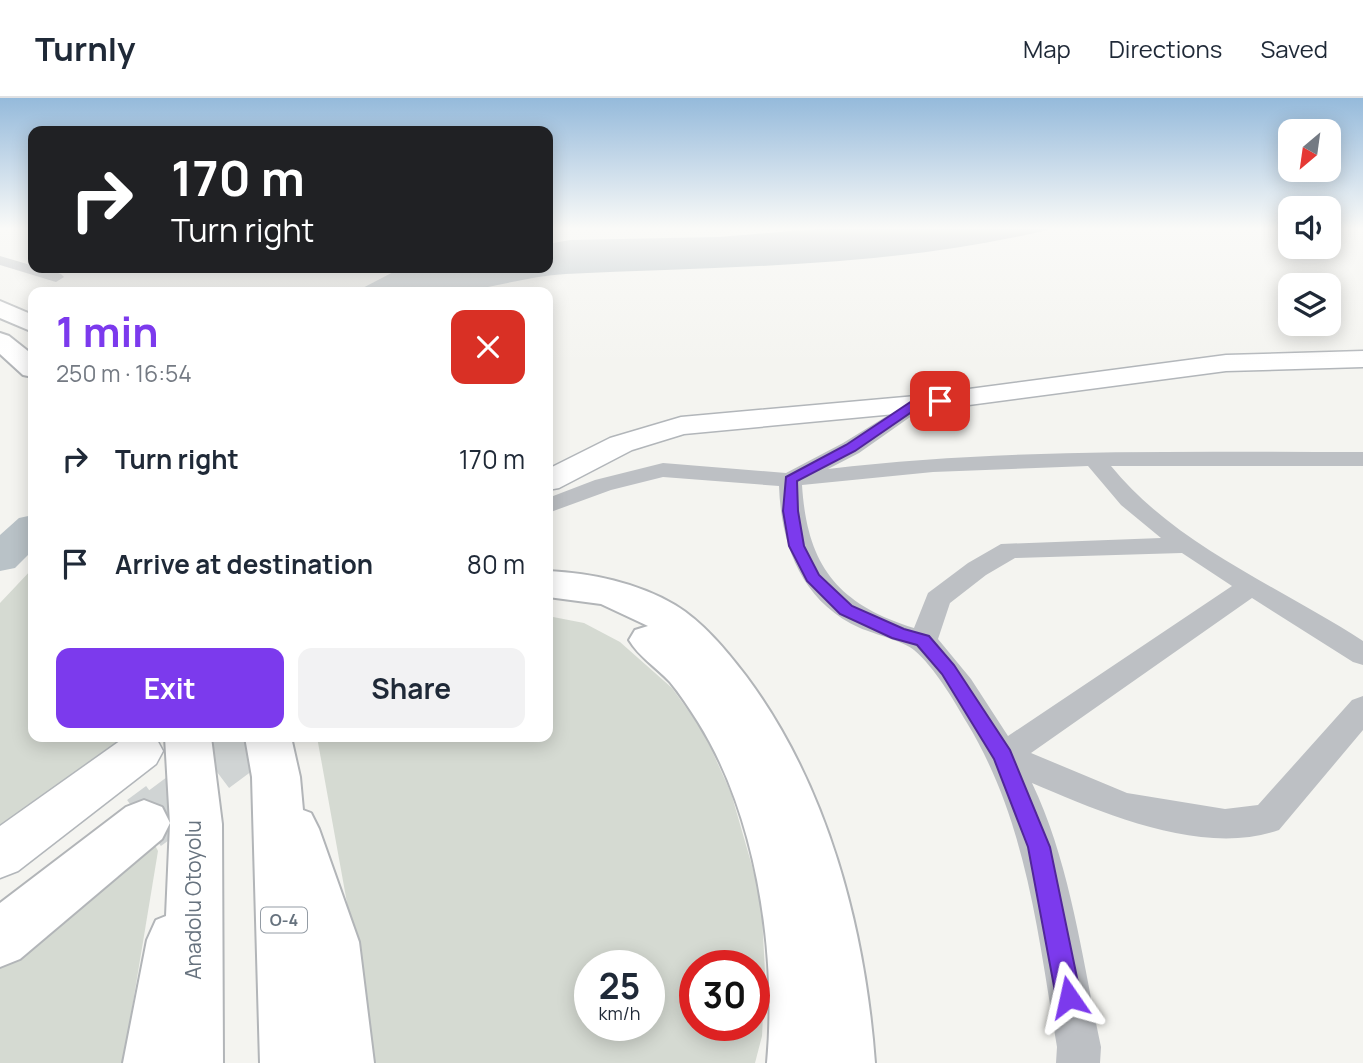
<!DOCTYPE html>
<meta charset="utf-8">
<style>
body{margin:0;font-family:Manrope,sans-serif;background:#f2f2f3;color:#1f2937;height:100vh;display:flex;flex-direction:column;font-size:26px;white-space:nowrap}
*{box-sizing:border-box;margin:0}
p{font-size:23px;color:#747a83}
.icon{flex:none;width:38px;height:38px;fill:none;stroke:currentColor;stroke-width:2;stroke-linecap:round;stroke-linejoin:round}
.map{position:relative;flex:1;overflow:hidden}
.side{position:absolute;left:28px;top:189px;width:525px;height:455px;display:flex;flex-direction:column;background:#fff;border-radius:14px;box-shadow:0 4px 18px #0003}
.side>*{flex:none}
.top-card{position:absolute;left:28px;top:28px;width:525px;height:147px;border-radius:14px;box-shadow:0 4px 18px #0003;background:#202124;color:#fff;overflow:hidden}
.needle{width:46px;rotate:209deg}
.buttons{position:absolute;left:1278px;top:21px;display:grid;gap:14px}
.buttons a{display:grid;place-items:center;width:63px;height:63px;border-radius:14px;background:#fff;box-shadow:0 4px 18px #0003;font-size:35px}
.speed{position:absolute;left:574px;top:852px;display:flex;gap:14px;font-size:35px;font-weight:700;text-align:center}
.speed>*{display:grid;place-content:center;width:91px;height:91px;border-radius:50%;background:#fff;box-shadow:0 4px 18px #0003;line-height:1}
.speed small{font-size:18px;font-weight:400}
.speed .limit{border:10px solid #d22;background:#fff;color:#111}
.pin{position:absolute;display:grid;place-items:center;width:60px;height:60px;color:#fff;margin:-30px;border-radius:14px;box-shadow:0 4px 10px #0006}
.me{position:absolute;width:77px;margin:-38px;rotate:349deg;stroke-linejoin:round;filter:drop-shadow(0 0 5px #0008)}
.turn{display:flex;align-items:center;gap:24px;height:147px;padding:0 28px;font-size:32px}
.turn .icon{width:91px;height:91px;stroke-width:2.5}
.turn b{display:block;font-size:49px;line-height:60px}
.round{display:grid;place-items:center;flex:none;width:74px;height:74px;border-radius:14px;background:#f2f2f3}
.head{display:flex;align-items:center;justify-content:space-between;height:119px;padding:0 28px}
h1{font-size:42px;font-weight:700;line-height:52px;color:#7c3aed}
.button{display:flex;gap:14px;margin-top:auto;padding:14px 28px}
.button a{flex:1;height:80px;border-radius:14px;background:#7c3aed;color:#fff;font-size:28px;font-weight:700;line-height:80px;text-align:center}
.button a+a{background:#f2f2f3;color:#1f2937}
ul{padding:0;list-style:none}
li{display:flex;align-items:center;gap:21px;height:105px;padding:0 28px}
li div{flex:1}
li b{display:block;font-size:26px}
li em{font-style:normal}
header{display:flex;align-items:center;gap:42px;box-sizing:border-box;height:98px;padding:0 35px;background:#fff;border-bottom:2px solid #e0e1e3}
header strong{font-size:33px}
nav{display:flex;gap:38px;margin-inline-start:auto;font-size:24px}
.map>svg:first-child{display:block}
</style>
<header>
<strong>Turnly</strong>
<nav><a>Map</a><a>Directions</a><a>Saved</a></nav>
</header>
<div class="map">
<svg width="1363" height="965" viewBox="0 0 1363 965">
<rect width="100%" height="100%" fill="#f4f4f0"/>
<g fill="#d5dad2" fill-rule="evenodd">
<path d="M33,470V639H141L0,738V505Z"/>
<path d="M548,518L584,525L620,544L672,590L703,633L731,695L761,799L765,874L762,938L755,965H367L351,827L317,639H548ZM590,868H649V928H590ZM695,868H754V928H695Z"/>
<path d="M149,736L158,753L123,965H0V857Z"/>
</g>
<path fill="#b9c2c7" d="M818,131H1051C893,170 728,168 566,176C529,178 493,190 456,194C424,198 388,194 355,194L401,170H548V146L570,142L719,139Z"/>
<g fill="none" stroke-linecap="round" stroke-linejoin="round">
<path fill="#b9c2c7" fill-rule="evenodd" d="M33,417V452L15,470L0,473V437L19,420Z"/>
<path stroke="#d0d4d4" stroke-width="46" stroke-dasharray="46 23" stroke-linecap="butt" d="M160,713L259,639"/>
<path stroke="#d0d4d4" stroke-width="57" stroke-dasharray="57 29" stroke-linecap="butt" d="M144,725L163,711"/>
<g stroke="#b2b6ba" stroke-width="3">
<g id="secondary">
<path d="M1363,253V269L1226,273L916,314L684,336L632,352L559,390L548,392V371L610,340L681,319L916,298L1226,257Z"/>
<path d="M124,640H156L163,653L156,666L18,773L0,780V728Z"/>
</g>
</g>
<g stroke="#b2b5b8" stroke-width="4">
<g id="highway">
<path d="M0,203L33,217V234L0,220Z"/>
<path d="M0,235L9,238L33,257V279L23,277L0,256Z"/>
<path d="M548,473C591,475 638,485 675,507C703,524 726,552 746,578C828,688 865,830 875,965H767C777,856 757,718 698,624C689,610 680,596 670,584C656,569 639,559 629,542L635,532L648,528L601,506L548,499Z"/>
<path d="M165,639H211L222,726L223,965H123L147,842L156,822L166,818L170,726Z"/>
<path d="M245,639H291L300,679L303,712L311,715L319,731L359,844L374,965H260L252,679Z"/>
<path d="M144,702L162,709L170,725L162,741L20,861L0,869V805L126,709Z"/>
</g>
</g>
<g fill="#bdc0c4" fill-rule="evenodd">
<path d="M0,158L61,176L64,179L56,184L0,167Z"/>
<path d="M916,300L923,302L926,306L923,310L859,355L828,371C1006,350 1185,354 1363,354V368H1111C1176,448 1279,488 1363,543V567L1353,564L1252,500L1031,655L1127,695L1225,711L1258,707L1352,602L1363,598V632L1279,732C1203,759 1102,715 1032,685C1071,767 1082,861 1101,949L1100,965H1056L1057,949C1038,837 1027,724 967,625C953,601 935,570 914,552C905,544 874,536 860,530C802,504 781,448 779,388L663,379L611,392L548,415V400L595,382L663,365L786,375L843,345ZM1088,368L1121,407L1161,440L1001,446L968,465L928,495L914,530C837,506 807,467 802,387L933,374ZM1182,455L1232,488L1008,638L971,581L938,541L950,505L986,477L1015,460Z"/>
</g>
<use href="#secondary" fill="#fff" fill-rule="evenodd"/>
<use href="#highway" fill="#fff" fill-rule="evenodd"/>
</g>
<linearGradient id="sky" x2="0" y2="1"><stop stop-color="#95badb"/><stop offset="0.49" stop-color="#fafaf8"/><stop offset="1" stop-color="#fafaf8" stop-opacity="0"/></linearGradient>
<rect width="1363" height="266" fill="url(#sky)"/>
<path fill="#7c3aed" stroke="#51269a" stroke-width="2" d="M940,299L944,300V305L919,309L855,353L797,383L798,413L804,448L819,477L852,508L904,531L929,538L954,567L1010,652L1050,749L1081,899L1078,908L1069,911L1060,908L1056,899L1028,749L994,661L942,576L917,547L892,540L840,516L807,483L789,448L783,413L786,379L846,347L912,303Z"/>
<g text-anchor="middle" stroke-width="7" stroke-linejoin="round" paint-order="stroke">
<rect fill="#fff" stroke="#949ca5" stroke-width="2" x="261" y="809.5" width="46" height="25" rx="5"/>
<g font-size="16" font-weight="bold" fill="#66727e">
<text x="284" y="828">O-4</text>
</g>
<g font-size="21" fill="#66727e" stroke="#fff">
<text transform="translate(194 802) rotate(-90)" y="7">Anadolu Otoyolu</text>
</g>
</g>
</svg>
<div class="buttons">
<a><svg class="needle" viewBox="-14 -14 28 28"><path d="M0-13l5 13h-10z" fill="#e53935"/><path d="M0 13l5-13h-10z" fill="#747a83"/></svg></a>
<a><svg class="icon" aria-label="sound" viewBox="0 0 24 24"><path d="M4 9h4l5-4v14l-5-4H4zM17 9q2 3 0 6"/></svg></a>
<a><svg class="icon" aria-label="layers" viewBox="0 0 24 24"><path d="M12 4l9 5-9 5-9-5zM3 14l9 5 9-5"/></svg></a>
</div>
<div class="speed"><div>25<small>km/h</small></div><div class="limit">30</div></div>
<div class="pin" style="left:940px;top:303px;background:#d93025"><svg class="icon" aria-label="arrive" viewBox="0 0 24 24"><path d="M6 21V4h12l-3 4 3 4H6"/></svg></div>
<svg class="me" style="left:1069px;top:899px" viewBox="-20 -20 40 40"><path d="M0-17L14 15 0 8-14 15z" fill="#7c3aed" stroke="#fff" stroke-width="4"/></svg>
<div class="top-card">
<div class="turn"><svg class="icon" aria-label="right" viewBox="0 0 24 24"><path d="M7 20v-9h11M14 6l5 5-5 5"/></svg><div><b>170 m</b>Turn right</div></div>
</div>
<section class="side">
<div class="head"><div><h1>1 min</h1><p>250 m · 16:54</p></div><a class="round" style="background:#d93025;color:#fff"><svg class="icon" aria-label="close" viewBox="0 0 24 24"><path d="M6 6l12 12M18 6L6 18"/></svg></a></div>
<ul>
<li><svg class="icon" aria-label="right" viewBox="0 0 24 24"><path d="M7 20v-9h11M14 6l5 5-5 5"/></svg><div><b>Turn right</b></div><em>170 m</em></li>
<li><svg class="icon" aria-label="arrive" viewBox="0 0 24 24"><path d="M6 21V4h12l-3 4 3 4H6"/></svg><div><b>Arrive at destination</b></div><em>80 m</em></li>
</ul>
<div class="button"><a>Exit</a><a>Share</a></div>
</section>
</div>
